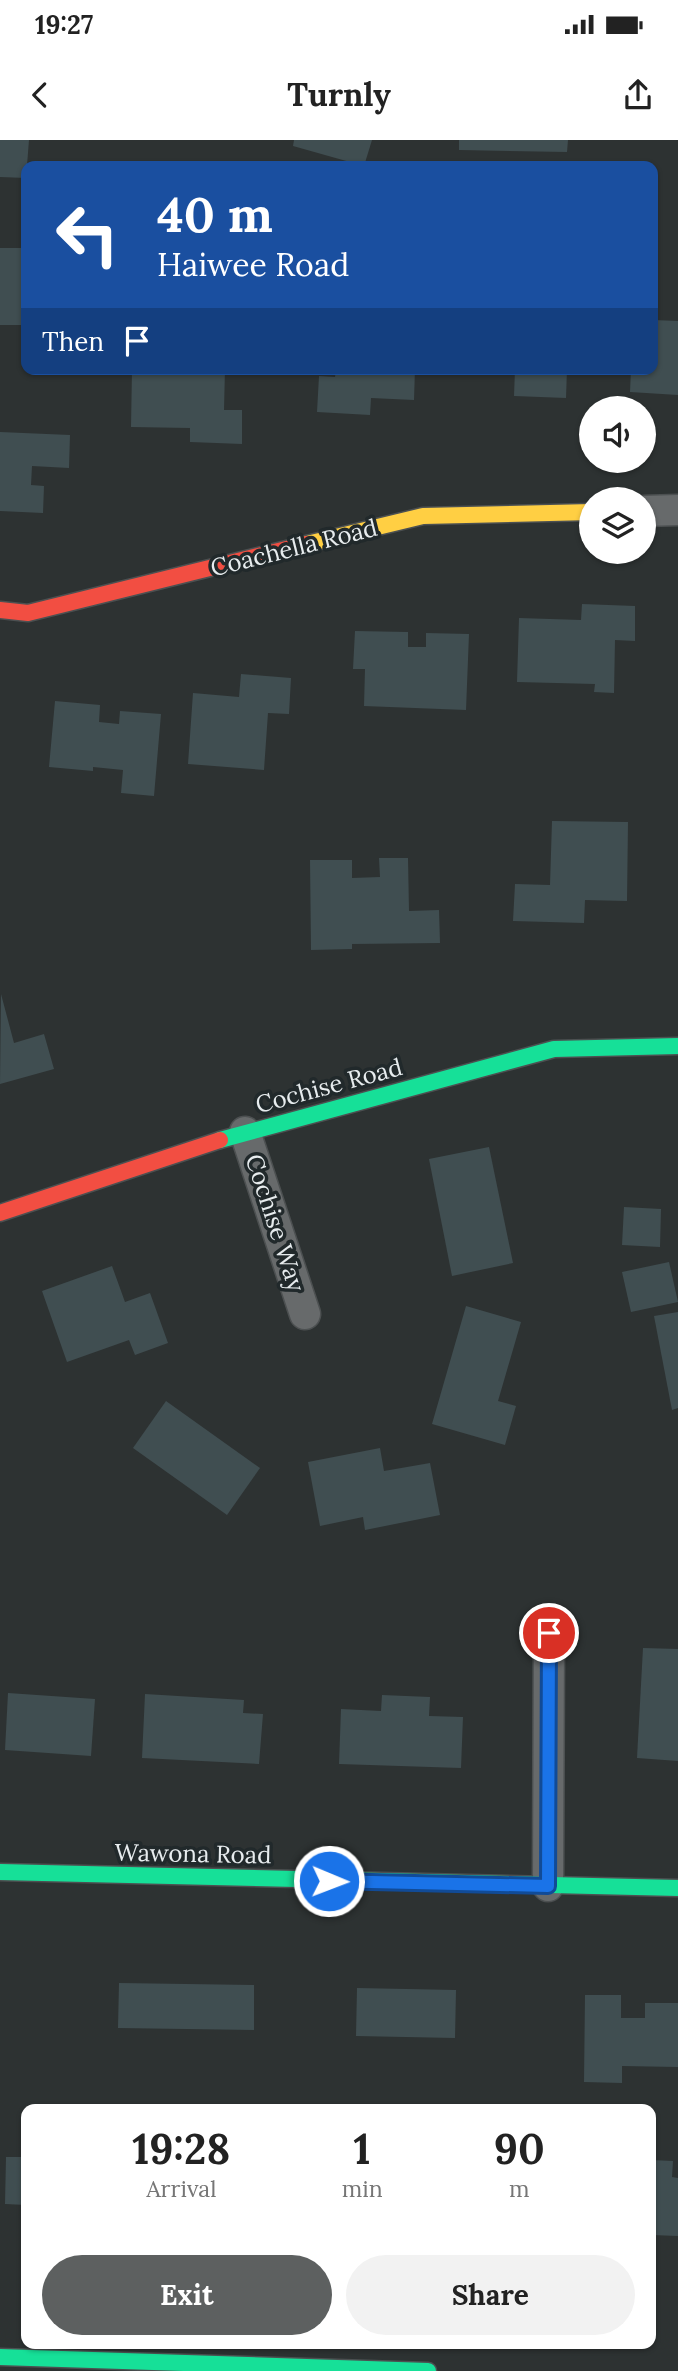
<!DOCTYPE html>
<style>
body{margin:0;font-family:Lora,serif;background:#f2f2f2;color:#222;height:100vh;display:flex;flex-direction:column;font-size:26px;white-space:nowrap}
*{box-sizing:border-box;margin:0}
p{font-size:23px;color:#767676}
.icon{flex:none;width:38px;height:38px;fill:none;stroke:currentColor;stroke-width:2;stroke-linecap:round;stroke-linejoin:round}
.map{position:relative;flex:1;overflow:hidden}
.panel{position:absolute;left:21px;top:1964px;width:635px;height:245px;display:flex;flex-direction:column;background:#fff;border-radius:14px;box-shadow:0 2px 5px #0004}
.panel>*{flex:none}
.banner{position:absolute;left:21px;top:21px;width:637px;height:214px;border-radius:14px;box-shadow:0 2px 5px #0004;background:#1a4fa0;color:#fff;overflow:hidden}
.fabs{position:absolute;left:579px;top:256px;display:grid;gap:14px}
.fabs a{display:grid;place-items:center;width:77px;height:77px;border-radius:50%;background:#fff;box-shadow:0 2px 5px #0004;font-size:35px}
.pin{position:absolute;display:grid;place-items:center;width:60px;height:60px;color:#fff;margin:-30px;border:4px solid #fff;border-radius:50%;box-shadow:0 2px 7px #0007}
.me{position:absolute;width:77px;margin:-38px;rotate:91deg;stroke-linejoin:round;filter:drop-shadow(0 0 5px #0008)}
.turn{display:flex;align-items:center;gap:24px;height:147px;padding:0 21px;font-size:32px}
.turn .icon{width:91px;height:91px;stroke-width:2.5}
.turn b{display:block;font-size:49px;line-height:60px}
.then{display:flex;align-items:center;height:66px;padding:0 21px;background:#0003;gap:14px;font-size:26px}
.eta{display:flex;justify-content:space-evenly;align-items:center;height:119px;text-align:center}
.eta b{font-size:42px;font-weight:800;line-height:49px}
.button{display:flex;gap:14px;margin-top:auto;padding:14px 21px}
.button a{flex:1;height:80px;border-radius:42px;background:#5d6060;color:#fff;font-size:28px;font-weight:800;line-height:80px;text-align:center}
.button a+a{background:#f2f2f2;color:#222}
.status{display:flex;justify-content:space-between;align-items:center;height:49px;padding:0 35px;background:#fff;direction:ltr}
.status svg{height:19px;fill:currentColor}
header{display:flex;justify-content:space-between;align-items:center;height:91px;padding:0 21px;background:#fff;font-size:32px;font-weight:800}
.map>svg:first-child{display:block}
</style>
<div class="status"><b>19:27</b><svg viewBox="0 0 49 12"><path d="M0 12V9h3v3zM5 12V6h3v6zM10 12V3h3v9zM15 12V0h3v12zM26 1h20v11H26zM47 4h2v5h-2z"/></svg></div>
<header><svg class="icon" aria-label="back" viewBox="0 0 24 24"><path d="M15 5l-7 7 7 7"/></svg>Turnly<svg class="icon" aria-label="share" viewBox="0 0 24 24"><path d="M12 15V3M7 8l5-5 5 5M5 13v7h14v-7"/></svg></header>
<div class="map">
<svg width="678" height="2231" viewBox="0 0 678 2231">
<rect width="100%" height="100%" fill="#2d3232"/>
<g fill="#404e51">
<path d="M0,0H29L26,38L0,37Z"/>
<path d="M294,0H372L364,26L293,6Z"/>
<path d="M459,0H568L567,12L459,10Z"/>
<rect x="0" y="108" width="26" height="77"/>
<path d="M653,180L678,181V255L630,252L631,229H653Z"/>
<path d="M132,229H225L224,270H242V304L190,302V288L131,287Z"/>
<path d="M336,229H415L414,260L371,258L370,275L317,272L319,236L335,237Z"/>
<path d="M515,229H567L566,258L514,256Z"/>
<path d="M0,292L70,295L69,328L32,326L31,345L44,346L43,373L0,371Z"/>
<path d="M582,464L635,466V501L615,500L614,553L594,552L595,544L517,542L519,478L581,480Z"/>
<path d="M355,491L408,492V507H426V493L469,494L466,570L364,566L365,529H353Z"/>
<path d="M241,534L291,538L289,574L268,573L264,630L188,624L193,553L239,557Z"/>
<path d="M55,561L100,565L99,582L119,584L120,571L161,574L154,656L121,653L123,630L93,627V631L49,627Z"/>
<path d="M552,681L628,682L627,761L585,760L584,783L513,781L515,744L550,745Z"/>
<path d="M379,718H408L409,771L439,770L440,803L352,804V809L311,810L310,720H352V738L380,737Z"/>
<path d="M1,854L14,903L44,894L54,929L0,944Z"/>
<path d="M489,1007L513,1123L452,1136L429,1019Z"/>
<path d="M624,1067L661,1069L660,1107L622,1105Z"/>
<path d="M669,1122L678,1162L631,1172L622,1132Z"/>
<path d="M112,1126L125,1162L150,1153L168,1203L135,1215L129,1200L67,1222L42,1151Z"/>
<path d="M466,1166L521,1182L498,1261L516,1266L505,1305L432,1284Z"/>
<path d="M678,1172V1268L672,1270L654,1176Z"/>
<path d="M166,1261L260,1328L227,1375L133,1308Z"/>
<path d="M380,1308L384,1331L430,1323L440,1375L365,1390L363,1377L320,1386L308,1322Z"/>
<path d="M643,1508L678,1509V1621L637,1618Z"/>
<path d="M8,1553L95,1559L91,1616L5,1610Z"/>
<path d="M145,1554L244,1560L243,1573L263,1574L259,1624L142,1618Z"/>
<path d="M382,1555L430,1557L429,1576L463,1577L461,1628L339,1624L341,1569L381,1571Z"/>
<path d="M119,1843L254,1845V1890L118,1888Z"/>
<path d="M357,1848L456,1850L455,1898L356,1896Z"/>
<path d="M585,1855H621V1878H645V1863H678V1927L622,1926V1943L584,1942Z"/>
<path d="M6,2017H26V2065L5,2064Z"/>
<path d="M651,2020L673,2021L672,2037L678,2038V2096L651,2095Z"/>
</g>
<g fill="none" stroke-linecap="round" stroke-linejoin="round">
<g stroke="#4c5051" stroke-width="33">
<g id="street">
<path d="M644,371L678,370"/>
<path d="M245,992L305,1174"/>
<path d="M548,1746L549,1493"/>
</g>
</g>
<g stroke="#4c5051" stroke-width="19">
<g id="fast">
<path d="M220,1000L554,909L678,906"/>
<path d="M0,1732L678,1748"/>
<path d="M0,2217L428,2231"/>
</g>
</g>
<g stroke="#4c5051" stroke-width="19">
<path id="slow" d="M307,404L423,376L592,372"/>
</g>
<g stroke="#4c5051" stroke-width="19">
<g id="jam">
<path d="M0,470L28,473L307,404"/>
<path d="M0,1073L220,1000"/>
</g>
</g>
<use href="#street" stroke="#676a6b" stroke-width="30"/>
<use href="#fast" stroke="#16e098" stroke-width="16"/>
<use href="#slow" stroke="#ffcf43" stroke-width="16"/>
<use href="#jam" stroke="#f24e42" stroke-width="16"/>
</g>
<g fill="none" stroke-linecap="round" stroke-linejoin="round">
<g stroke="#114b97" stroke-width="18">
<path id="route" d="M329,1741L548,1746L549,1493"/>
</g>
<use href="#route" stroke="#1a73e8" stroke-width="12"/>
</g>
<g text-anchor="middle" stroke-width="7" stroke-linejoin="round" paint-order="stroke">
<g font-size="24" fill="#e7ecee" stroke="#21292b">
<text transform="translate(294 408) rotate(-14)" y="8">Coachella Road</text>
<text transform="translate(329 946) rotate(-15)" y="8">Cochise Road</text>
<text transform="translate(275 1083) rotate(72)" y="8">Cochise Way</text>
<text transform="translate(193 1714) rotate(1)" y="8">Wawona Road</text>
</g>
</g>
</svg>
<div class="fabs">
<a><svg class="icon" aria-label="sound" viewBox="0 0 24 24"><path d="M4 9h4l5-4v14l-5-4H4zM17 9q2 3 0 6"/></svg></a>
<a><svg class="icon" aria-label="layers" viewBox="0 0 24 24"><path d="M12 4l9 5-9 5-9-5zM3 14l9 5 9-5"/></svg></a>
</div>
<div class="pin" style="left:549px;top:1493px;background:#d93025"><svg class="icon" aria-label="arrive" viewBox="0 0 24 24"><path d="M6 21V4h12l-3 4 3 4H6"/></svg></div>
<svg class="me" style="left:329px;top:1741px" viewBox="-20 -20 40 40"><circle r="17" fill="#1a73e8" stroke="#fff" stroke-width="3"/><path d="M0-11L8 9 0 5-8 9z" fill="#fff"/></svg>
<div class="banner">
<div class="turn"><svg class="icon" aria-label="left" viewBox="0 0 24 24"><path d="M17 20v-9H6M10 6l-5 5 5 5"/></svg><div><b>40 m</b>Haiwee Road</div></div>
<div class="then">Then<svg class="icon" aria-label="arrive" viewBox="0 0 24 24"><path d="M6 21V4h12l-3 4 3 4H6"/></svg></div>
</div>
<section class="panel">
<div class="eta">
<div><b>19:28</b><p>Arrival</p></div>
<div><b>1</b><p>min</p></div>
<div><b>90</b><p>m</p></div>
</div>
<div class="button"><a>Exit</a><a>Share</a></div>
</section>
</div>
